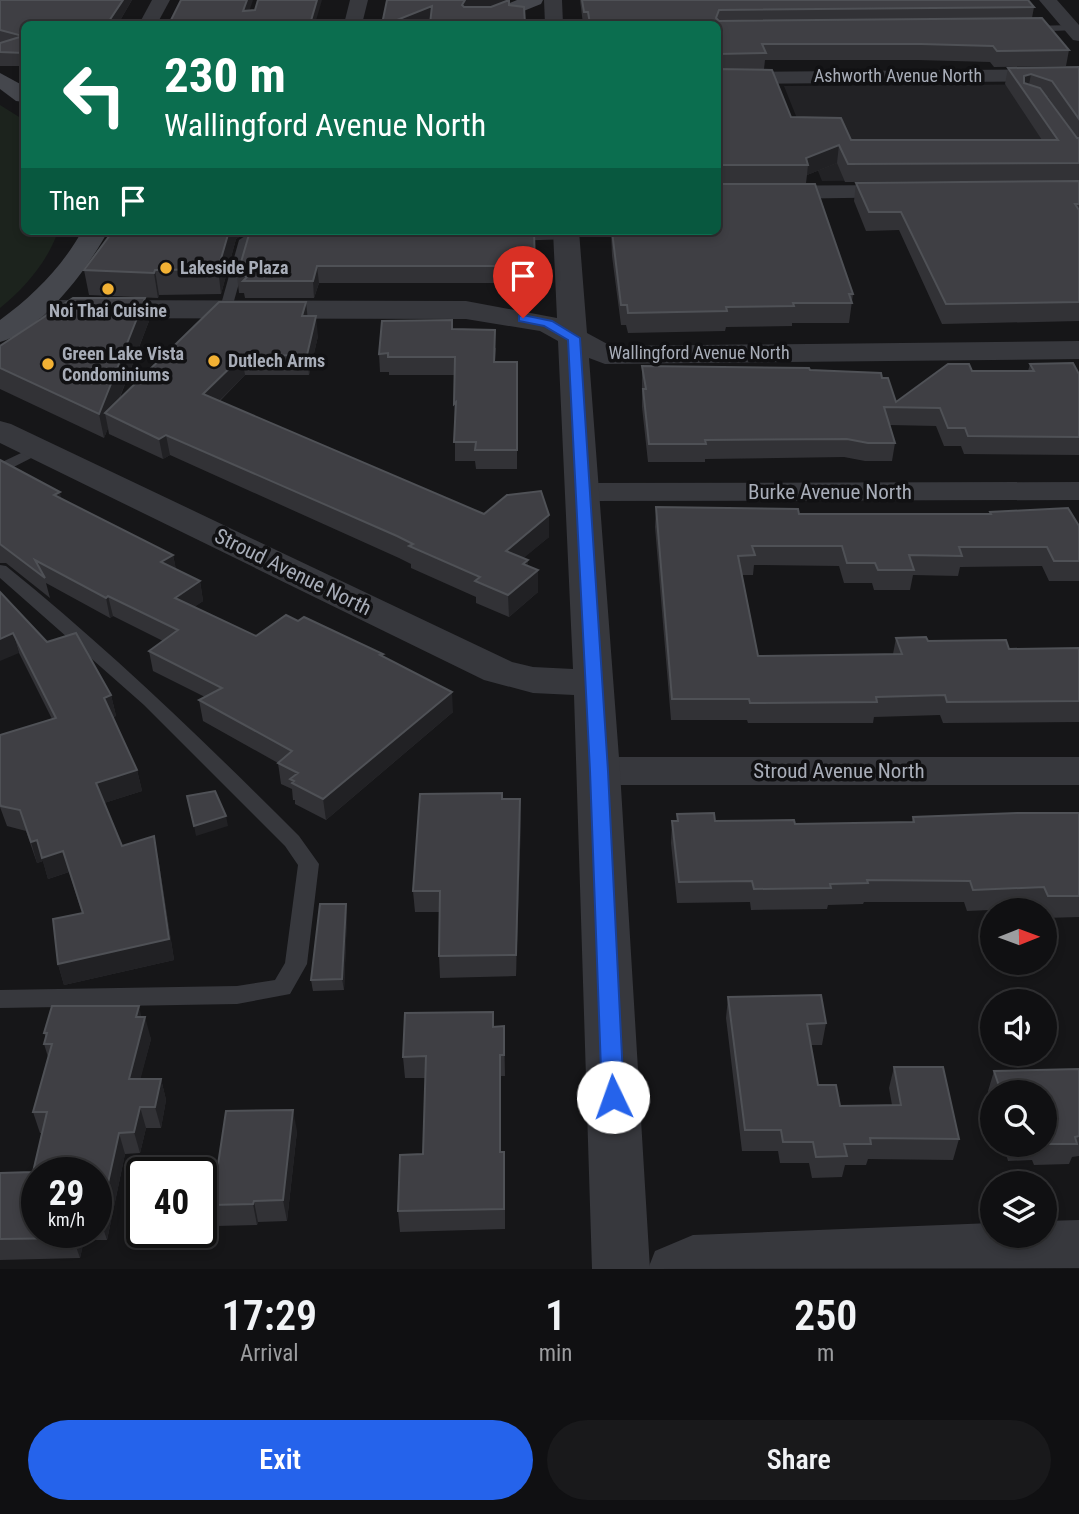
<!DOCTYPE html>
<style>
body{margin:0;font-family:"Roboto Condensed",sans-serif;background:#19191b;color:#f1f3f6;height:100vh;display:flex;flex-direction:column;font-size:26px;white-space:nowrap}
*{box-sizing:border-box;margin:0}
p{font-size:23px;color:#9c9d9f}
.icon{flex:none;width:38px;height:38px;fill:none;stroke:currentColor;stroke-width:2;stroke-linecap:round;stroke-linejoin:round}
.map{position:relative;height:1269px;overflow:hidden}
.panel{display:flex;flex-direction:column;background:#101012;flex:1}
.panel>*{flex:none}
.top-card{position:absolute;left:21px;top:21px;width:700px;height:214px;border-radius:10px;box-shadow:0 4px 10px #0003,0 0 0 2px #303032;background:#0b6e4f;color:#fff;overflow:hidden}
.needle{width:46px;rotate:89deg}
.fabs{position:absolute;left:980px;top:898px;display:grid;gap:14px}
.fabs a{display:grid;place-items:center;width:77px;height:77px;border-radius:50%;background:#101012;box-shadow:0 4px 10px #0003,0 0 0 2px #303032;font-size:35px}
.speed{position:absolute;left:21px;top:1157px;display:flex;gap:14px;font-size:35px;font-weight:700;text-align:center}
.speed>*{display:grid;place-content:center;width:91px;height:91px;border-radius:50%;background:#101012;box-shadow:0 4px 10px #0003,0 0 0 2px #303032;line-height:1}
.speed small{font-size:18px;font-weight:400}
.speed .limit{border:4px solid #111;border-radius:10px;background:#fff;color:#111}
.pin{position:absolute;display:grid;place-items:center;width:60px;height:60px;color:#fff;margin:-72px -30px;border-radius:50% 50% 50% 0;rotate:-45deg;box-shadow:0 0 7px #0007}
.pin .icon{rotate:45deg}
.me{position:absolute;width:77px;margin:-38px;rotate:357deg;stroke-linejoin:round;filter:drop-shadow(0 0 5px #0008)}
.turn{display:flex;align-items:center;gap:24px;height:147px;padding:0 28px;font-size:32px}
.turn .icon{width:91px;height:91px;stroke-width:2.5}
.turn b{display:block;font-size:49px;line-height:60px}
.then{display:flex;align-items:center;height:66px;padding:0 28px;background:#0003;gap:14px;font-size:26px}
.eta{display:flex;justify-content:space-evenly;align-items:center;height:119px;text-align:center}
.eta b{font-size:42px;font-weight:600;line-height:49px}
.button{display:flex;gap:14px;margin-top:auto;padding:14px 28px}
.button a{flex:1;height:80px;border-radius:42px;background:#2563eb;color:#fff;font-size:28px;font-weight:600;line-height:80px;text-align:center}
.button a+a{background:#19191b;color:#f1f3f6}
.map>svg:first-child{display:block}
</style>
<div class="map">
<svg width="1079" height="1269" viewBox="0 0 1079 1269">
<rect width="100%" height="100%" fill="#161618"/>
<path fill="#222225" d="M1079,84V178L822,181L784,86Z"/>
<path fill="#1c231d" d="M0,105L24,120V231H58C48,261 25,288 0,308Z"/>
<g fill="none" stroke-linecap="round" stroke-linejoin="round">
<g fill="#37383d" fill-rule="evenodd">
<path d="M1073,25L1078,28L1076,30L1029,32L1024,29L1029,26Z"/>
<path d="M566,232L572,236L570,239L510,241L504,237L510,233Z"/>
<path d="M269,236L273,237V243L250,244L232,308L231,311H221L220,308L239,240L245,236Z"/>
<path d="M38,445L45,449L43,452L0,474V463Z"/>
<path d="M0,565L6,566C110,650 205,742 299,836L319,864L307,964L290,994L237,1004L0,1008V990L237,986L275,980L285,963L298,865L285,846L144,705L0,578Z"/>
</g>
<g fill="#37383d" fill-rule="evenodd">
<path d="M152,0H170L157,24H139Z"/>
<path d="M350,0H368L362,24H344Z"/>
<path d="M1039,0H1057L1079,25V41L1073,40Z"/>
<path d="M1079,69V81L718,84V72Z"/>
<path d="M903,185L911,187L914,192L911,197L718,200V186Z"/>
<path d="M1079,482V500L581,501L570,499L565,492L570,485L581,483Z"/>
<path d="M599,757H1079V785H599L585,781L580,771L585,761Z"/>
<path d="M1079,1220V1268L648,1269L655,1251L693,1235L992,1223V1236H1045V1221Z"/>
</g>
<g fill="#37383d" fill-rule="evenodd">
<path d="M544,0H562L563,24H545Z"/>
<path d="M553,231H579L587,333L611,346L1079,341V359L605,364L589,358L620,771L650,1269H592L574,695L533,693L484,680L0,443V421L11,424L512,662L533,667L573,669L558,341L540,331L466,319L33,318L23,315L19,309L23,303L33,300L466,301L557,318Z"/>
</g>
<g fill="#45474d" fill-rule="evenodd">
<path d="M517,0H543L541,4L491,24H465L468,20Z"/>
<path d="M0,73L24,86V102L16,101L0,89Z"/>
<path d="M82,231H108C89,267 41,332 0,342V320C33,296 62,267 82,231Z"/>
</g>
</g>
<g fill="#323236" fill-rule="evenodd">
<path d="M0,0H132L118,24H24V66H0V43L1,42H0Z"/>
<path d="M580,0H1028L1034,7L1032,18L1069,50L1066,66L994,67L990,62L918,60H765L764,69L741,70L791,117L851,140H1042L1005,84L1008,68L1079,67V181L845,182L837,163L807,175L806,183H718L853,294L849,323H792V326L726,327L725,331L628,333L626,325H621L612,256L611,231H718V24H583ZM1046,97H1048L1074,134Z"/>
<path d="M1079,181V321L942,324L899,230L866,231L854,201L856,183Z"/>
<path d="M113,231H534L535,283H319L314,298H245L244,293H239L237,276L249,233H245L236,239L221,294L159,295L158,298L89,295L84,270Z"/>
<path d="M308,316L318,336L309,375H245L220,401L484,514L549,537L523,558L528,560V566L538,570V592L509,617L476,603V597L411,568V564L399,558L170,455L163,459L109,434L108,428L104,438L0,389V346L149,321L119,400Z"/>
<path d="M452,329L496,348L495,362H517V469H476L475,461H455V422L454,423V375H389V372H380L379,354Z"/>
<path d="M1030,364L1079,374V455L964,454L961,446H944L936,426L890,425L895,443L892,461H865L844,457L705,459V462H648L642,407V366L810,370L882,378L896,402L972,371H1028Z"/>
<path d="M0,460L61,499L173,555L176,570L200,581L203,601L194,607L256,636L298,621L383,656L453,712L326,820L295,804V800H293L292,789L281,784L278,763L203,721L199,700L205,697L153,671L149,651L163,641L113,616L110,618L46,583L50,598L6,563H0Z"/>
<path d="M656,507L799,514H990V512L1079,526V581H1049L1042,566L960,567L958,576L913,575L910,590H874L872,583H844L839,566L754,565L753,575H742L758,656L893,654L896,638L1009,649L1079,648V722L943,723L940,715L874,717L873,723H748L747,720H671L655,527Z"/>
<path d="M0,592L47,642L111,695L116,716L113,717L137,770L142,791L104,803L122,846L158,857L174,960L64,985L58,964L82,913L69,872L48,879L43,861L37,863L26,831L7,826L0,807V735L52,719L19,653Z"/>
<path d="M502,799L521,820L516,976L440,978L439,956L440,912H415L413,891Z"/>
<path d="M1079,813V917L1045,918V910H1038V908L967,911L964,902H864L863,904L828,905L827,909L751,910L750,902L677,903L671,843L672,821H677V814L715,821L795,824L912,822L913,817Z"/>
<path d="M346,904L347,915L344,990L313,991L311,980Z"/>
<path d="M728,997L826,1023L822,1045H811L818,1085L840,1106L892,1105L889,1088L894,1067L959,1139L953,1160L868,1159L866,1165H845L842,1177L812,1178L809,1163H780L778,1151H742L726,1018Z"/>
<path d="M142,1017L151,1039L140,1079H161L166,1100L161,1128H146L140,1153L125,1154L107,1240H84L80,1258L0,1260V1173L33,1172L42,1133H40L33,1112L48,1057L44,1044L46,1038L44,1033ZM96,1172V1232H37Z"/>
<path d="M504,1026L505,1076H501V1152L505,1173V1229L400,1232L398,1211L423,1154L426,1078H405L403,1057L494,1027Z"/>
<path d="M1079,1069V1156L1072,1157L1069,1164L1034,1165L1032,1160L1008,1161L1003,1144H1045V1092H992V1106L988,1091L994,1071Z"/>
<path d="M297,1131L287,1221L258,1222L257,1225L217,1226L212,1205Z"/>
</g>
<g fill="#212124">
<path d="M123,0H132L118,24H107Z"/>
<path d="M247,0H253L245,24L243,11Z"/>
<path d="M317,0H322L315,24H310Z"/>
<path d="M465,0H509L467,18L462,5Z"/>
<path d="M432,6L433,24H387Z"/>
<path d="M1031,74L1028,90L1024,91V76Z"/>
<path d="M839,145L837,163L807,175L808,165L806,158Z"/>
<path d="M229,231H245V233L236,239L221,294L218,269Z"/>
<path d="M317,266L319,283L314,298L313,281Z"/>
<path d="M155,270L159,295L158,298L154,273Z"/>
<path d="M145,298L149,321L112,417L105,413L108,428L104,438L99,414Z"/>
<path d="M306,302L308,321L302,316Z"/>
<path d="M316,316L318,336L309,375L307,355Z"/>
<path d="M242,356L245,375L206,414L203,394Z"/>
<path d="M456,402L457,421L454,423V404Z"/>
<path d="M166,435L170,455L163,459L159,439Z"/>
<path d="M60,492L64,511L54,495Z"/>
<path d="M549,515V537L507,572L506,551Z"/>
<path d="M173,555L177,574L161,562Z"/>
<path d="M528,560V579L538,570V592L509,617L508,595L523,564Z"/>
<path d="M200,581L203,601L179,618L175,598Z"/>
<path d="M108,596L113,616L110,618L106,598Z"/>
<path d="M13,633L19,653L0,661V639Z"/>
<path d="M452,692L453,712L326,820L323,799Z"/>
<path d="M111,695L116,716L109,719L104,698Z"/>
<path d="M137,770L142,791L101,804L96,783Z"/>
<path d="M520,799L521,820L516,976V955Z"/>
<path d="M226,816L228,826L196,836L194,826Z"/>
<path d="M154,836L158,857L174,960L64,985L58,964Z"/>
<path d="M37,840L43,861L37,863L31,842Z"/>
<path d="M63,851L69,872L48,879L42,858Z"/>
<path d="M346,904L347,915L344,990L342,979Z"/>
<path d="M139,1006L143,1024L145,1017L151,1039L135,1100L129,1079L136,1017Z"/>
<path d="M161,1079L166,1100L161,1128L155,1107Z"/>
<path d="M140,1107L146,1128L140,1153L134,1132Z"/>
<path d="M293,1110L297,1131L287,1221L283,1200Z"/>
<path d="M119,1133L125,1154L107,1240L100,1219Z"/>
<path d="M254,1201L258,1222L257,1225L253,1204Z"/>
<path d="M74,1232H82L84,1240L80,1258L73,1238Z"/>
</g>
<g fill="#3f3f44" stroke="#4f5156" stroke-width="2">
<path d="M0,0H123L107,24H24V53L0,52V43L23,36L0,30Z"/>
<path d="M181,0H247L243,11L255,10L258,0H317L310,24H169Z"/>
<path d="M387,0H465L462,5L464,7H491L509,0V5L524,7L525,24H430L432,6L387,24H382Z"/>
<path d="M582,0H1028L1034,7L719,10L716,18L719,21L1042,18L1069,50L997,51L993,46L921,44H762L766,53L718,54V24H590L588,12H584Z"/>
<path d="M1079,67V119L1052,81L1031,74L1024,76V83L1040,88L1077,138H1079V163L848,164L839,145L806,158L808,165H719L718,167V69L772,70L791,117L841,118L851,140H1058L1008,68Z"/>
<path d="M1079,181V204H1075L1079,210V302L946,304L901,212H869L856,183Z"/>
<path d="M718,182L719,184H815L853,294H849L852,303H793L794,306L726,307L727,311L628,313L627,305H621L612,231H718Z"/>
<path d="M113,231H229L218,269L155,270L154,273L84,270Z"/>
<path d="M250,231H534L535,266H317L313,281H243L248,276H237Z"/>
<path d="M73,298H145L99,414L0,368V346Z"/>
<path d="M219,302H306L302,316H316L307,355L242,356L203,394L484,514L507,495L541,491L549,515L506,551L528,560L523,564L538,570L508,595L475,581L480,577L409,546L413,544L397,536L166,435L159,439L105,413Z"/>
<path d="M452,320V329L495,330L494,362H517V450H475L476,442H454L456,402L454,404L455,357H388V353L379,354L382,321Z"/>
<path d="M1073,363L1079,374V437L968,436L965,428H948L940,408L884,407L895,443H868L847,439L705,440L706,444H649L643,389H646L642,366L809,368L810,370L881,373L882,378H888L896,402L948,364H969L972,371H1034L1030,364Z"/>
<path d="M0,460L60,492L54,495L173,555L161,562L200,581L175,598L256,636L286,615L298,621L304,617L383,654L380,655L452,692L323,799L292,783L294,781L290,779L298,773L278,763L292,751L199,700L222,688L149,651L178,630L108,596L106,598L35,560L45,578L0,544Z"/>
<path d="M656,507L798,509L799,514H991L990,512L1068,508L1079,526V561H1054L1047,547H959L962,556L909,555L914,570H878L875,563H847L842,546H752L755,555L738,556L758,656L902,654L896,638L926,637L928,641L1006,640L1009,649L1079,648V701L947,702L945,695L876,697L877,702L750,703L749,699H672Z"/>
<path d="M0,592L47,642L76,633L111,695L104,698L137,770L96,783L122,846L154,836L169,939L58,964L53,919L83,913L63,851L42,858L37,840L31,842L20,810L1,806L0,804V735L56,718L13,633L0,639Z"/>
<path d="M215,791L226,816L194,826L187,796Z"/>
<path d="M502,793V799H520L516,955L439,956L440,891H413L420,794Z"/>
<path d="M714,813L715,821L794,820L795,824L914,822L913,817L1017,813H1079V896H1048L1044,887L973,890L970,881L867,880L868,883L830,884L831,888L754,889L752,881L679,882L672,821H678L677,814Z"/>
<path d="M320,904H346L342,979L311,980Z"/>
<path d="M821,995L826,1023L807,1024L818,1085H836L840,1106L901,1105L894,1067H943L959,1139L870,1138L871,1144H844L847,1156L816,1157L813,1142H783L781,1130H745L728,997Z"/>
<path d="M52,1006H139L136,1017H145L129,1079H161L155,1107H140L134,1132L119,1133L100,1219H96V1172H37V1232H74L73,1238L0,1239V1173L33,1172L47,1112H33L52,1044H44L47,1033H44Z"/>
<path d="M493,1012V1027L504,1026V1055H500V1152H504V1209L398,1211L400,1155L423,1154L426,1056L403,1057L405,1013Z"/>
<path d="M1079,1069V1136L1075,1137L1077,1144H1045V1092H1001L994,1071Z"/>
<path d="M293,1110L283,1200L254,1201L253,1204L212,1205L226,1111Z"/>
</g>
<path fill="#2563eb" stroke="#184099" stroke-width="2" d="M523,315L552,321L580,338L608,771L624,1097L621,1103L613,1106L606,1103L602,1097L590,771L568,340L544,326L519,321V316Z"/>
<g fill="#f2b134" stroke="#111113" stroke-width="2.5">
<circle cx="166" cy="268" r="7"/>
<circle cx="108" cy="289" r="7"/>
<circle cx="214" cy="361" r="7"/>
<circle cx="48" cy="364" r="7"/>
</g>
<g text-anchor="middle" stroke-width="7" stroke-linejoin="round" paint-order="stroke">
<g font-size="18" fill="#a8adb8" stroke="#111113">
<text x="898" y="82">Ashworth Avenue North</text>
<text x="699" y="359">Wallingford Avenue North</text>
</g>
<g font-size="18" font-weight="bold" fill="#a8adb8" stroke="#111113" text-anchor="start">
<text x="180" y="274">Lakeside Plaza</text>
<text x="108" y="317" text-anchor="middle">Noi Thai Cuisine</text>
<text x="62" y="360">Green Lake Vista<tspan x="62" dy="21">Condominiums</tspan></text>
<text x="228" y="367">Dutlech Arms</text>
</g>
<g font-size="21" fill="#a8adb8" stroke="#111113">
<text x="830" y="499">Burke Avenue North</text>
<text transform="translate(293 572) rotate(26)" y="7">Stroud Avenue North</text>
<text x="839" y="778">Stroud Avenue North</text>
</g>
</g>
</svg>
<div class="fabs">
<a><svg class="needle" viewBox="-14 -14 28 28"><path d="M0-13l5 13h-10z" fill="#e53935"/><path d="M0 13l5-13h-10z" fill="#9c9d9f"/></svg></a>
<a><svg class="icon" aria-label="sound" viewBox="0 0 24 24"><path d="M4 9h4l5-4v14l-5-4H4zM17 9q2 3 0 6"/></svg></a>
<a><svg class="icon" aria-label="search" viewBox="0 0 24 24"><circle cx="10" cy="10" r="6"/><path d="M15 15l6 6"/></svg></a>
<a><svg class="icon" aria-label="layers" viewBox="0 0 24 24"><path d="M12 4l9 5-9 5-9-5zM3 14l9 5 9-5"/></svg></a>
</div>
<div class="speed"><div>29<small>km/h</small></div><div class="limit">40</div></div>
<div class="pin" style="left:523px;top:318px;background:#d93025"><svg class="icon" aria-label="arrive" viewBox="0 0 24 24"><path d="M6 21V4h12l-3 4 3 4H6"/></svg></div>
<svg class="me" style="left:613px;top:1097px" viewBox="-20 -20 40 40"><circle r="19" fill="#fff"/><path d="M0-13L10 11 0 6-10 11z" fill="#2563eb"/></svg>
<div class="top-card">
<div class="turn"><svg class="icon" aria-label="left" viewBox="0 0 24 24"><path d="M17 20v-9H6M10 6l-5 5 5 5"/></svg><div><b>230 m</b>Wallingford Avenue North</div></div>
<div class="then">Then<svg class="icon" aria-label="arrive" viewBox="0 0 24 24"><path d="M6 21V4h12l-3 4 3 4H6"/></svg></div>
</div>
</div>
<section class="panel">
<div class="eta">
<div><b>17:29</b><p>Arrival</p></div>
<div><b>1</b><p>min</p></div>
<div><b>250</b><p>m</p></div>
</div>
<div class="button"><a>Exit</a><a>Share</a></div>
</section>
